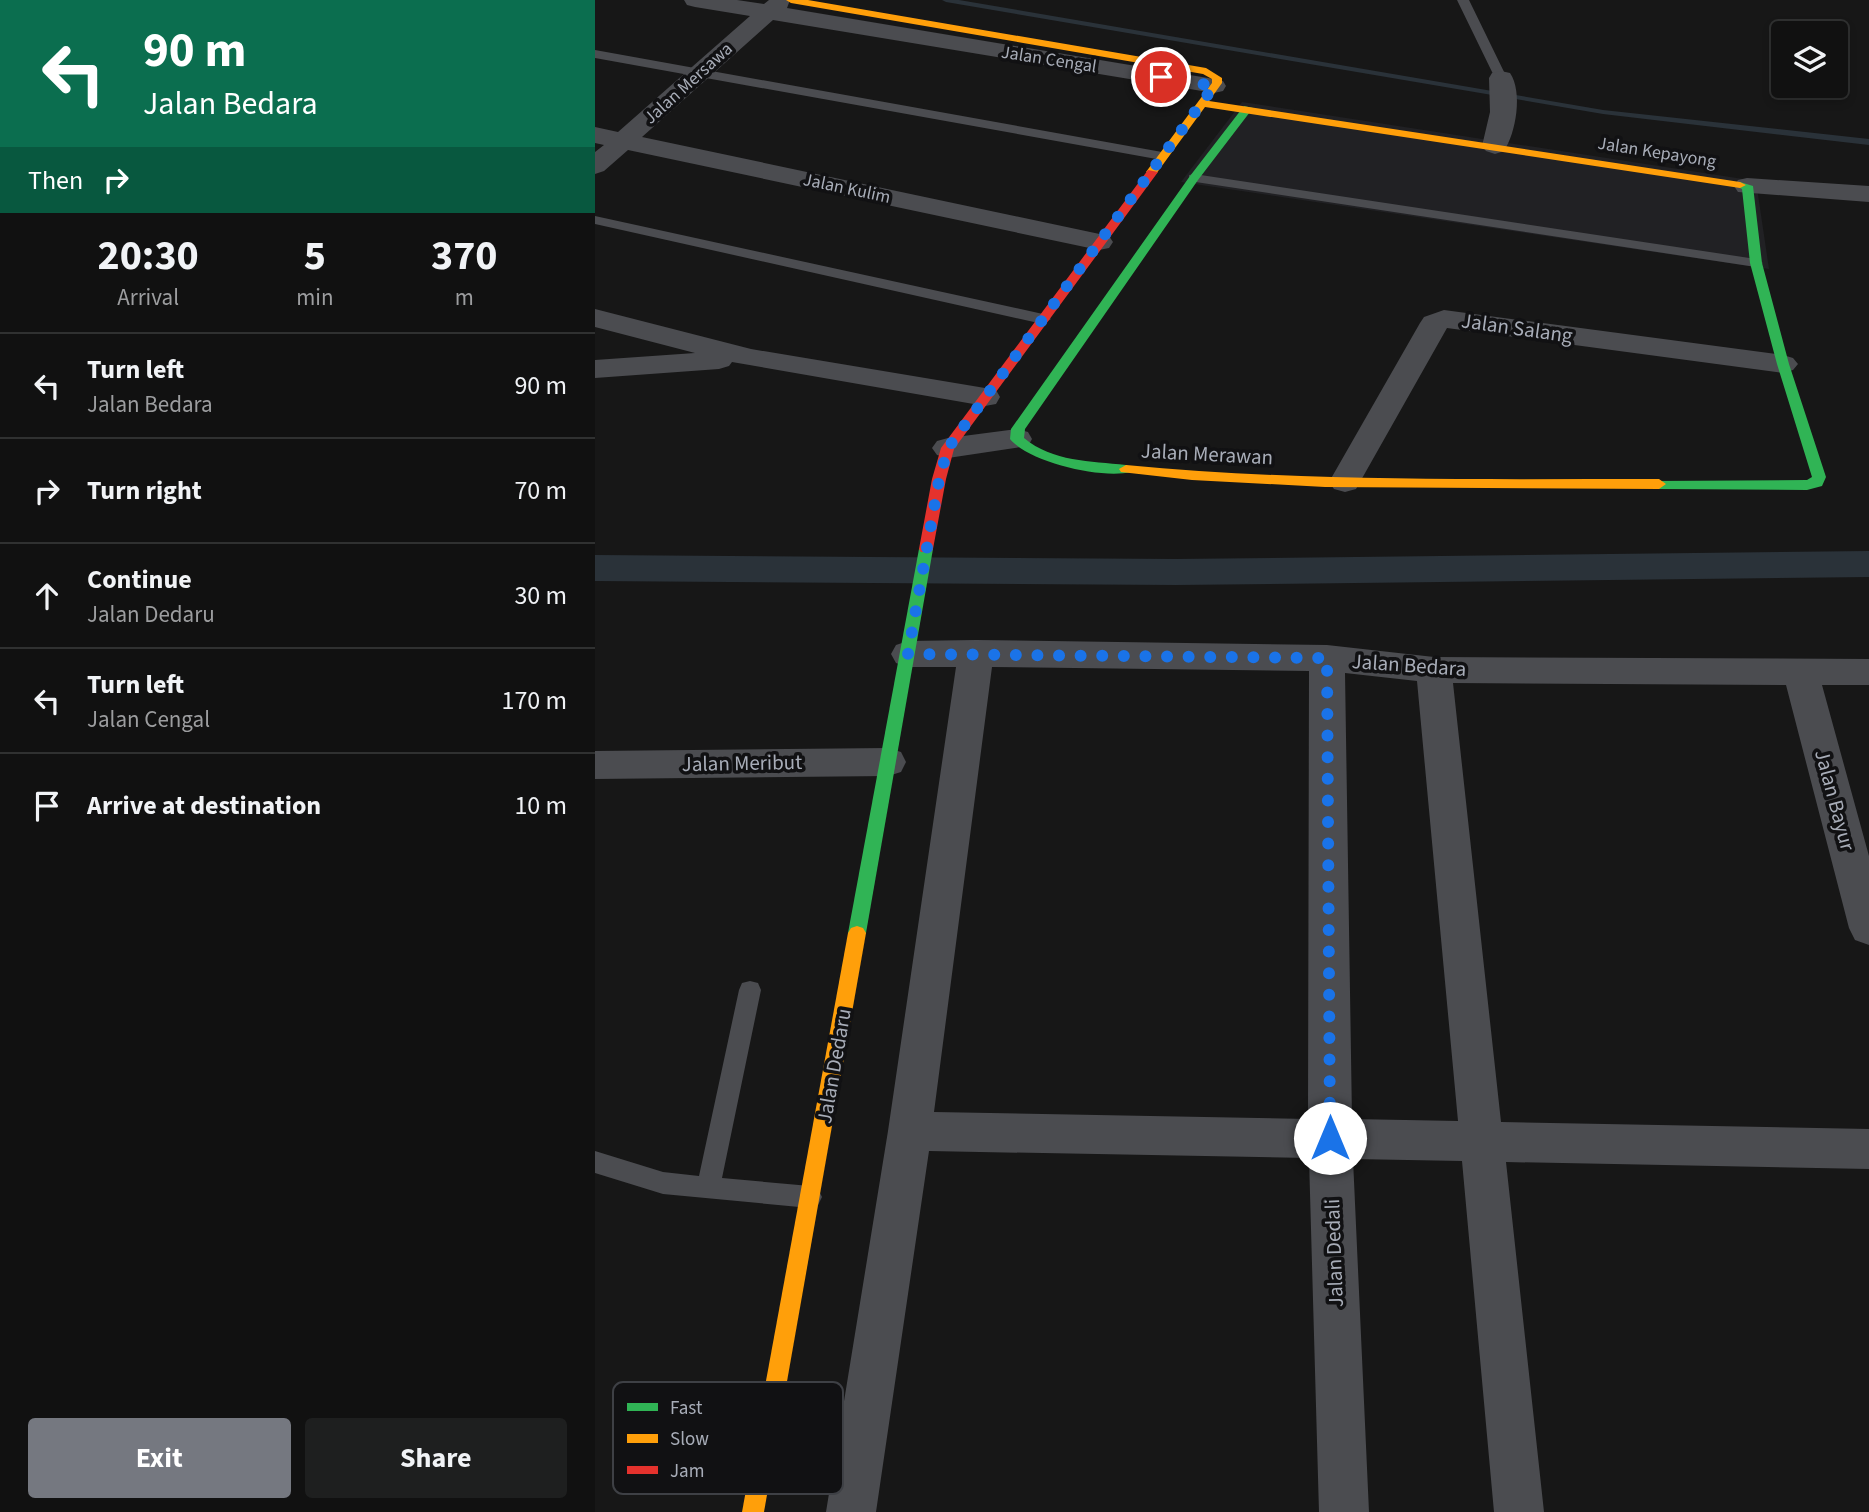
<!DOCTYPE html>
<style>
body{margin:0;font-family:"Source Sans 3",sans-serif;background:#1e1f1f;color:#f1f3f6;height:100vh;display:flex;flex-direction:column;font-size:26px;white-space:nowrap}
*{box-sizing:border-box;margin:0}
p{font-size:23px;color:#9c9d9f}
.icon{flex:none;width:38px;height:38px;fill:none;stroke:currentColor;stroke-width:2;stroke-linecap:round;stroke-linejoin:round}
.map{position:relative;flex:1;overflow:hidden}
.sheet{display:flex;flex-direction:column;background:#111;width:595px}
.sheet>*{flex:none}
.top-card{background:#0b6e4f;color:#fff;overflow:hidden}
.buttons{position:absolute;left:1176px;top:21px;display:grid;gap:14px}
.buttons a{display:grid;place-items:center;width:77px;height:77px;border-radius:7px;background:#111;box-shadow:0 4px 10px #0003,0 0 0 2px #303131;font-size:35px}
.pin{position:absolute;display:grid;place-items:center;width:60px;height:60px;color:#fff;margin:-30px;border:4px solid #fff;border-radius:50%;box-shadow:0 2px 7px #0007}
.me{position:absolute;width:77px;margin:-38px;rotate:0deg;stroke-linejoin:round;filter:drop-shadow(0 0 5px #0008)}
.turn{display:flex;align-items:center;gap:24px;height:147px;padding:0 28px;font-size:32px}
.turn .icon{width:91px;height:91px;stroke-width:2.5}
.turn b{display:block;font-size:49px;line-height:60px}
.then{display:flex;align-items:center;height:66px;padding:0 28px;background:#0003;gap:14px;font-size:26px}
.eta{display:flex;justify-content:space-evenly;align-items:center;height:119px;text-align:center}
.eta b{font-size:42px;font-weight:700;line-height:49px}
.button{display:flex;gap:14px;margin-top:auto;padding:14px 28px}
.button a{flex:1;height:80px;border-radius:7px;background:#757880;color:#fff;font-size:28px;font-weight:700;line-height:80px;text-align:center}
.button a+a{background:#1e1f1f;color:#f1f3f6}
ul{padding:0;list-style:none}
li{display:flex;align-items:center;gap:21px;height:105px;padding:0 28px;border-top:2px solid #303131}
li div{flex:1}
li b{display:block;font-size:26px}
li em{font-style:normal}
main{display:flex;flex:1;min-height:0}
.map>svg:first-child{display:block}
</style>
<main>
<section class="sheet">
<div class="top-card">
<div class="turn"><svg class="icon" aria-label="left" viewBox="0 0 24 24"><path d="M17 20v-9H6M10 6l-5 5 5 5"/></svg><div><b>90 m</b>Jalan Bedara</div></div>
<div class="then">Then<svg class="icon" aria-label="right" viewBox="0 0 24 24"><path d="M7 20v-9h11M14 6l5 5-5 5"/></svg></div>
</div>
<div class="eta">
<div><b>20:30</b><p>Arrival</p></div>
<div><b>5</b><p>min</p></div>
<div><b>370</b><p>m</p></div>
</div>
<ul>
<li><svg class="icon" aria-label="left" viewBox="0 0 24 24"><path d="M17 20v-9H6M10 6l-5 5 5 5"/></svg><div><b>Turn left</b><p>Jalan Bedara</p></div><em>90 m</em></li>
<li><svg class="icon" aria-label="right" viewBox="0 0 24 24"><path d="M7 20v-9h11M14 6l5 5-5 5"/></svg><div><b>Turn right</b></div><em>70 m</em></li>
<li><svg class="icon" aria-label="ahead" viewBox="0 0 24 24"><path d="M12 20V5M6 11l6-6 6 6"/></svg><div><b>Continue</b><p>Jalan Dedaru</p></div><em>30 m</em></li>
<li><svg class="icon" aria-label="left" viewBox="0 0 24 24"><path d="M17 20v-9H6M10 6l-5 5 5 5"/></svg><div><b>Turn left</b><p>Jalan Cengal</p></div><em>170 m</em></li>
<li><svg class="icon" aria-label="arrive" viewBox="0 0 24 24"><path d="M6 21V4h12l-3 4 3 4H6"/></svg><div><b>Arrive at destination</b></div><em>10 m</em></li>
</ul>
<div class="button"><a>Exit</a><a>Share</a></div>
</section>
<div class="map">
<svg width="1274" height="1512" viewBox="0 0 1274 1512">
<rect width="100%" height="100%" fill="#171717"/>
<path fill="#212124" d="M647,102L1161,181L1174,269L586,182Z"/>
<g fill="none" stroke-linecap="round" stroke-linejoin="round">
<path fill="#2a3239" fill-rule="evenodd" d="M347,0H364L1008,110L1274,139V145L1008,114L351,2Z"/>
<path fill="#2a3239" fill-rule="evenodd" d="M1274,551V577L581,585L0,581V555L581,559Z"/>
<g fill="#4b4c50" fill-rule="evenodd">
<path d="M862,0H874L912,78L911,81H901L900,78Z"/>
<path d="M0,50L567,152L574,156L567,160L0,58Z"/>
<path d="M599,174L1161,259L1168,263L1161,267L594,181V175Z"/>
<path d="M0,216L448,314L456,319L448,324L0,224Z"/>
<path d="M155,981L163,983L166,990L127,1178L215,1186L223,1189L227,1197L223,1205L215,1208L68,1194L0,1173V1151L68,1172L104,1176L144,990L147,983Z"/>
</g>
<g fill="#4b4c50" fill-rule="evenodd">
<path d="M89,0H142L169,4L174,0H195L192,8L619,79L628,81L631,86L628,91L619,93L178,20L47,137L514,236L518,242L514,248L504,250L33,150L9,171L0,174V152L9,145L0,143V127L23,132L155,16L100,7L92,5Z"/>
<path d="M906,71L915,73C928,92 921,133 909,151L900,154L891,151L887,146L895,112L894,78L897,73Z"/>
<path d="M1152,178L1274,186V202L1143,192L1139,186L1143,180Z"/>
<path d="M0,309L156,349L390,388L401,390L405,397L401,404L390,406L137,362L134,366L124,369L0,378V360L100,353L0,327Z"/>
<path d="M849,310L1188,355L1198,358L1203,364L1198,370L1188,373L852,328L761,489L750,492L739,489L734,482L825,323L829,317Z"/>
<path d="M422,429L433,432L437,439L433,446L353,458L342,455L337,448L342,441L353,438Z"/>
<path d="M381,640L732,645L839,657L1274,659V685H1227L1274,856V945L1260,940L1254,928L1191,685L858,683L906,1122L1274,1129V1169L911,1162L949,1512H899L867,1161L758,1159L774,1512H724L714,1158L334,1151L281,1512H231L293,1131L361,667H313L301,663L296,654L301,645L313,641ZM397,667L714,671L713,1119L339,1112ZM750,673L822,681L863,1121L757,1119Z"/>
<path d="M293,748L306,752L311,762L306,772L293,776L0,779V751Z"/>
</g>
<g fill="#30b455" fill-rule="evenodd">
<path d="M649,106L658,108L603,180L430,429L429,438C458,462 495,461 531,465L538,469L536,472C506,479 435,463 415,439L416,429L595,176Z"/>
<path d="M1145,182L1158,186L1167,263L1194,364L1231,477L1227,486L1212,490L1064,489L1057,484L1059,481L1212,480L1217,477L1182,364L1155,263L1147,189L1139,185Z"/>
<path d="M331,544L338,549L271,933L268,938L262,940L256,938L253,933L324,549Z"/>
</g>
<g fill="#ff9f0a" fill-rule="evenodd">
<path d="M191,0H213L611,68L627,78V83L614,101L1145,182L1151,185L1145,188L610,107L561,174L557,175L551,172L617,83V79L608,74L196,3Z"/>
<path d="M531,465C708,482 886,479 1064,479L1071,484L1064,489L730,487L597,480L526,472L524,469Z"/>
<path d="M262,926L268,928L271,933L169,1512H147L253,933L256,928Z"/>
</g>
<path fill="#e5322d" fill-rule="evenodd" d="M553,170L563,172L359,449L351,479L338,549L336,552H326L324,549L337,479L346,448Z"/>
</g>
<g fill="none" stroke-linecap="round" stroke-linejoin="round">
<path stroke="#1a73e8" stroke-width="12" stroke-dasharray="0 21.6" d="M566,77L619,86L353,448L344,480L313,654L732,658L735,1138"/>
</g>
<g text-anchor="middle" stroke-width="7" stroke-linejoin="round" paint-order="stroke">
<g font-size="18" fill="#a8adb8" stroke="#111113">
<text transform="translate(454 59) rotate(9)" y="6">Jalan Cengal</text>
<text transform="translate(93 83) rotate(-42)" y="6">Jalan Mersawa</text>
<text transform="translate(1062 152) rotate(9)" y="6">Jalan Kepayong</text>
<text transform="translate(252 188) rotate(12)" y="6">Jalan Kulim</text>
</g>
<g font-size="21" fill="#a8adb8" stroke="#111113">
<text transform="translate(922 328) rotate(8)" y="7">Jalan Salang</text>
<text transform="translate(612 454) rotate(3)" y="7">Jalan Merawan</text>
<text transform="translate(814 665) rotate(4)" y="7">Jalan Bedara</text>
<text transform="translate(147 763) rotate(-1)" y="7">Jalan Meribut</text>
<text transform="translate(1240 800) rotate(75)" y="7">Jalan Bayur</text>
<text transform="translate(239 1066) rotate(-80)" y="7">Jalan Dedaru</text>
<text transform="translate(739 1253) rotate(-92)" y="7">Jalan Dedali</text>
</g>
</g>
<rect x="18" y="1382" width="230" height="112" rx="10" fill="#111113" stroke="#3e4045" stroke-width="2"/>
<rect x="32" y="1403" width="31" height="8" fill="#30b455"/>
<rect x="32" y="1434" width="31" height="9" fill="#ff9f0a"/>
<rect x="32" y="1466" width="31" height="8" fill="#e5322d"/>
<g font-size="19" fill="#a8adb8">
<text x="75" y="1414">Fast</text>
<text x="75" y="1445">Slow</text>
<text x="75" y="1477">Jam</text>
</g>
</svg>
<div class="buttons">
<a><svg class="icon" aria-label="layers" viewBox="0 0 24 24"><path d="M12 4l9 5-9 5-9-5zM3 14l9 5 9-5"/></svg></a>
</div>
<div class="pin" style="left:566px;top:77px;background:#d93025"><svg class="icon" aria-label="arrive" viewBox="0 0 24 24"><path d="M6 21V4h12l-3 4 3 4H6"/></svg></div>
<svg class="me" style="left:735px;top:1138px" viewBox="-20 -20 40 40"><circle r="19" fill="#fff"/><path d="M0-13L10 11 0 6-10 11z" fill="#1a73e8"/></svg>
</div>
</main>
